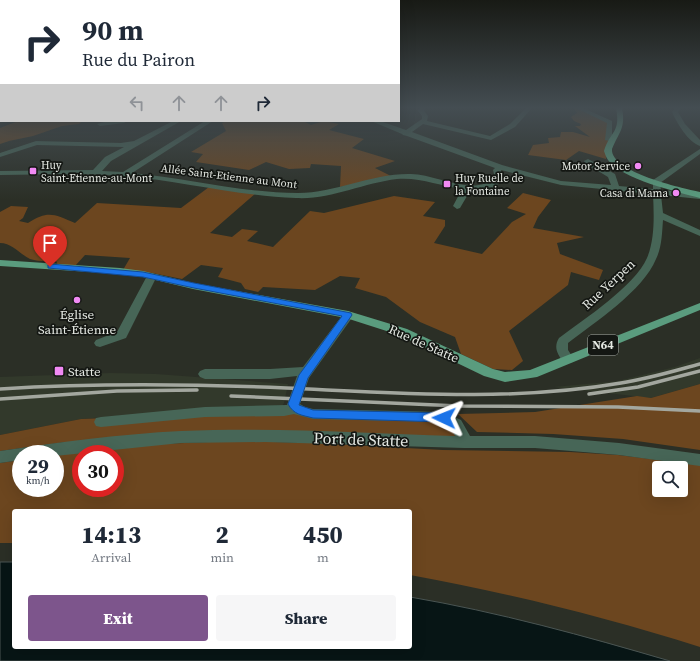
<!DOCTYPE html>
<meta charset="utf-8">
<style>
body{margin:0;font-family:"Source Serif 4",serif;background:#f6f6f7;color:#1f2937;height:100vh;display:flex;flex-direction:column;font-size:15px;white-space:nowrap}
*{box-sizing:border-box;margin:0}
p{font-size:13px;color:#747a83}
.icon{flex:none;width:22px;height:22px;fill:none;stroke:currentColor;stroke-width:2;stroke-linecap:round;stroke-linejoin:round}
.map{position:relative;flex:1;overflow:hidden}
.sheet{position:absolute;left:12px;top:509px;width:400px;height:140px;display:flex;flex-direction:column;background:#fff;border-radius:4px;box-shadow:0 4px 16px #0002}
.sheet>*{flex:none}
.guide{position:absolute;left:0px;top:0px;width:400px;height:122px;box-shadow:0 4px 16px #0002;background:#fff;color:#1f2937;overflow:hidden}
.controls{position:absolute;left:652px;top:461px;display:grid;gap:8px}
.controls a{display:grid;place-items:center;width:36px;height:36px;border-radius:4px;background:#fff;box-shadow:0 4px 16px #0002;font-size:20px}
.speed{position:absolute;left:12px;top:445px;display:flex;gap:8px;font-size:20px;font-weight:700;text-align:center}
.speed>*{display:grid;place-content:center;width:52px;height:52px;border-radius:50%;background:#fff;box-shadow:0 4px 16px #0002;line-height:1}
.speed small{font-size:10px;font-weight:400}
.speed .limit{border:6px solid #d22;background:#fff;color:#111}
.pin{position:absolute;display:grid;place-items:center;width:34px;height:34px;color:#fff;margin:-41px -17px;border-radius:50% 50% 50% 0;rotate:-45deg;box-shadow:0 0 4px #0007}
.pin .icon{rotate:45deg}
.me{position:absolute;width:44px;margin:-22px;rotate:272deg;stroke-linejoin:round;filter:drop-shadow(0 0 3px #0008)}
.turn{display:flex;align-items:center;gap:14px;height:84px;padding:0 16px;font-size:18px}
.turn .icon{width:52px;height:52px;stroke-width:2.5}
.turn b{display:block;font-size:28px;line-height:34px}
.lanes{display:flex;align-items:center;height:38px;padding:0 16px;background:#0003;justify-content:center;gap:20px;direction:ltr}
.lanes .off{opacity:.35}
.eta{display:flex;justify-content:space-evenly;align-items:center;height:68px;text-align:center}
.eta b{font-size:24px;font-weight:800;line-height:28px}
.primary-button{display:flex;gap:8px;margin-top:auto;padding:8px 16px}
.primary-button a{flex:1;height:46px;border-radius:4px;background:#7d558c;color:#fff;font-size:16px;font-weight:800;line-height:46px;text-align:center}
.primary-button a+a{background:#f6f6f7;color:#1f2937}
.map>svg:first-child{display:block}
</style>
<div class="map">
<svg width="700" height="661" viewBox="0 0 700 661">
<rect width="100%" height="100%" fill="#2b2f26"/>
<g fill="#32392b">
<path d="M700,358V384L651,398L554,387L618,381L675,367Z"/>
<path d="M111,373L156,374L288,384L284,403L281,408L194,410L81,419L0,435V377Z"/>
</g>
<g fill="#6c461f" fill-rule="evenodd">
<path d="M574,108H581L611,121L606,159L579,151L566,160L528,155L533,145L549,143L548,138L560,137L561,132H573L590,137L575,126H580L581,124L574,121L571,117L577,113Z"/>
<path d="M18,121H82L79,124L62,126L33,136L9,141L0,144V128Z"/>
<path d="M226,121H303L311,125L324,121L339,124L329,130L364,139L352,148L395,161L375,168L393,177L340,187L341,166L311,164L310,168L289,169L266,162L249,170L196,162L203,154L191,152L226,131L222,123Z"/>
<path d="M209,187L256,193L210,233L232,237L242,229L258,231L247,241L273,247L310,211L324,213L394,196L435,202L423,216L445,220V226L434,243L482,254L512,222L526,214L507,208L523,193L551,200L538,217L533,228L584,237L557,243L560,254L603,270L599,280L571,272L568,285L509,331L523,361L512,370L493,369L461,354L455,337L420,322L386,297L355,288L360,278L340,276L315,290L263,287L258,292L245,289L241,283L218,277L223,268L201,265L182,279L152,273L123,270L130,258L85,255L75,266L58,265L56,261C47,261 39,262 30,259C20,254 12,243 0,243V212L11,206L28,207L23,218L19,221L28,223C48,210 54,214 75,223L97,203L181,208Z"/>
<path d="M700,384V450L623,439L553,434L477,432L458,414L535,412L637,396L651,398Z"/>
<path d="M284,411L444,417L464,442L265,436L76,447L66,442L0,451V435L81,419Z"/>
<path d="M233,441L313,443L443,450L570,452L618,455L700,465V647C605,617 508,593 410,575V511H14V543H0V463L21,460V488H55V455L160,444ZM81,454H115V488H81ZM659,468H681V490H659Z"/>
</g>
<path fill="#071515" stroke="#4a5553" d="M0,562H14V647H410V597C498,612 585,636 670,661H0Z"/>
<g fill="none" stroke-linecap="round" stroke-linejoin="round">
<g fill="#476657" fill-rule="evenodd">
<path d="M419,108H425L424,111L428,116L427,121L490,136L510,124L526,108H532L515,127L491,140L423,124L412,132L502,165L561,181L611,185L608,177L585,163L584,161L588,159L615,174L619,186L653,189V180L700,149V154L660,183L661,190L700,193V199L661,195L663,213L700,230V236L663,220C662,233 662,247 656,259C643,291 595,322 568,343V350L574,359L573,362L568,363L563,362C558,354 553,348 559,338C583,320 635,286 647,258C655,239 654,215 653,194L619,191L616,192L612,190L561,185L501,170L503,179C494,190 483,191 470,191L460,208L457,209L453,206L462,189C440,186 420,177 397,179C363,183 330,200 296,198C238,196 182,181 124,176C83,173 41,175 0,175V171L93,170L105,157L124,147L37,145L0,157V153L36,141L121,143L134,141L173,121H181L111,161L102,171L123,172L205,121H213L132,173C187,178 242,193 298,193C336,193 372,173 411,174C436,174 473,197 495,178L493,170L495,168L407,136L403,135L402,134L371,121H380L406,130L422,119V116L418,111Z"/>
<path d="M576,108H583L612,121V139L614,140V142L605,140L607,123Z"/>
<path d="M675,108H681L678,112L685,124L700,140V146C688,142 677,123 672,112Z"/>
<rect x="0" y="115" width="1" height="4"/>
<path d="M108,121H127L124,123L100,126L97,124Z"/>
<path d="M152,273L157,276L126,338L100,347L96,346L94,343L96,340L117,332L147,276Z"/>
<path d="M348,311L352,313L354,315L309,378L300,404L305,407L313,409L444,412L461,420L470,436H535L619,443L700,454V466L619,455L535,448H464L265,442L181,443L55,456V454H21V460L0,463V451C60,442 121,434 181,431C272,427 364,433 455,436L451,427L443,422L313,419L294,414L284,416L205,417L101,427L96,426L94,422L96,418L101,417L205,407L287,405L297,376L270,379H205L200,377L198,374L200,371L205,369H270L303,367L344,313Z"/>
</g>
<g fill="#5a9c7e" fill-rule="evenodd">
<path d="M616,108H622C626,128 619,132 612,149C610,172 682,188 700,192V198C678,192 621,179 608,160C606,157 605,154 604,151C610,131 621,133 616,108Z"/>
<path d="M0,260L120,268L143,271L193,283L348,311L407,329L493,369L505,372L530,370L700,303V310L537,377L505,382L484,376L399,335L346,318L193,289L143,277L120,274L0,266Z"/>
</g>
<g stroke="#a3a79f" stroke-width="3.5">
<path d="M0,389C96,383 190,384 286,388C397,393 511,402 621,383C648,379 674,371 700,364"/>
<path d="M589,394L638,387L700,371"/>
<path d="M231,396L459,406L618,407L700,411"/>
<path d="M0,399L117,391L197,390"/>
</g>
</g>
<linearGradient id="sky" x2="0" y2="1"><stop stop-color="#181a15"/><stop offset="0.54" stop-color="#444d52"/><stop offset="1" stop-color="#444d52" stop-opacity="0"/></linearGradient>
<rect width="700" height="200" fill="url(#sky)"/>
<path fill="#1a73e8" stroke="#114b97" d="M50,264L143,272L194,283L351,313L352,315L308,378L299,405L313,410L444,413L447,415L449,418L447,420L444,422L313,418C302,415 294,415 288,404L299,375L342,316L194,288L143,277L48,268V265Z"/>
<g fill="#f18af4" stroke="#141713" stroke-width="1.5">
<circle cx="638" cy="166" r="4"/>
<rect x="29" y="167" width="8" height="8" rx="2"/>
<rect x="443" y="180" width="8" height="8" rx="2"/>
<circle cx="676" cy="193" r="4"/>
<circle cx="77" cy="300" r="4"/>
<rect x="54" y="366" width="10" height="10" rx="2"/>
</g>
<g text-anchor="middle" stroke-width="3.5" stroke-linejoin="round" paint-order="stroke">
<g font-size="11" fill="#e5e9e3" stroke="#141713" text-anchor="start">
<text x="41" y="169">Huy<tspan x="41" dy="13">Saint-Etienne-au-Mont</tspan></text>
<text x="630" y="170" text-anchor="end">Motor Service</text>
<text x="455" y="182">Huy Ruelle de<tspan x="455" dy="13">la Fontaine</tspan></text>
<text x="668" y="197" text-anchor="end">Casa di Mama</text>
</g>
<g font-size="11" fill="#e5e9e3" stroke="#141713">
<text transform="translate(229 176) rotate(7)" y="4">Allée Saint-Etienne au Mont</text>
</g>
<rect fill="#141713" stroke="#a6aaa5" stroke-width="1" x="588" y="335" width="30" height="20" rx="3"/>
<g font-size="12" font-weight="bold" fill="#e5e9e3">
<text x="603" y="349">N64</text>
</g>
<g font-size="13" fill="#e5e9e3" stroke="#141713">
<text transform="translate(608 284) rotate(-43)" y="5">Rue Yerpen</text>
<text transform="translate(424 343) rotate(24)" y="5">Rue de Statte</text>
</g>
<g font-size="13" fill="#e5e9e3" stroke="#141713">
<text x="77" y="319">Église<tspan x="77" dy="15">Saint-Étienne</tspan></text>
<text x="68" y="376" text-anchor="start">Statte</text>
</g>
<g font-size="16" fill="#e5e9e3" stroke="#141713">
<text transform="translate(361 439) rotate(2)" y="6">Port de Statte</text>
</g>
</g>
</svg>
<div class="controls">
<a><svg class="icon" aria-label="search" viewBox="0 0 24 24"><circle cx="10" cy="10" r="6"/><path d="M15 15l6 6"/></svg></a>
</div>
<div class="speed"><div>29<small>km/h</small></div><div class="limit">30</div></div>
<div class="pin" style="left:50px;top:267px;background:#d93025"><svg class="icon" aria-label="arrive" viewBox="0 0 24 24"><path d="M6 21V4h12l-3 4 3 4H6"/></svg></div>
<svg class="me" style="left:444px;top:418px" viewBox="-20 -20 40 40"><path d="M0-17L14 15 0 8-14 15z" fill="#1a73e8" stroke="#fff" stroke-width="4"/></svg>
<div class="guide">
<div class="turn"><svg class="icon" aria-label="right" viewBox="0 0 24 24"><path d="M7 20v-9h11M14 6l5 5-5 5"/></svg><div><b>90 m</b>Rue du Pairon</div></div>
<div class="lanes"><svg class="icon off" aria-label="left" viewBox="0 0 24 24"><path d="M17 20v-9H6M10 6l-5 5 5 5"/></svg><svg class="icon off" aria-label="ahead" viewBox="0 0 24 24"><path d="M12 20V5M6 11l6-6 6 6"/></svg><svg class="icon off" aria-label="ahead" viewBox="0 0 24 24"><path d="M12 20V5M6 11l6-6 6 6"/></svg><svg class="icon" aria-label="right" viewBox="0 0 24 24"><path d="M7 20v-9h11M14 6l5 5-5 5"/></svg></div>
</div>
<section class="sheet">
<div class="eta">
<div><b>14:13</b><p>Arrival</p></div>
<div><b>2</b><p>min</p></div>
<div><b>450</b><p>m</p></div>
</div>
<div class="primary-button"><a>Exit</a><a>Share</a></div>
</section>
</div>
